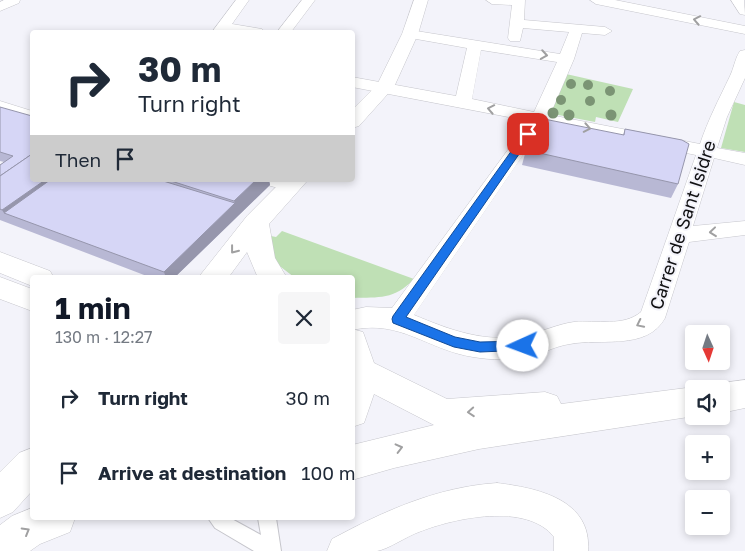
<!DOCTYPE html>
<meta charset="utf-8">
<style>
body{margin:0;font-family:"Golos Text",sans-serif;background:#f6f6f7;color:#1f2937;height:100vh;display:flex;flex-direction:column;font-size:19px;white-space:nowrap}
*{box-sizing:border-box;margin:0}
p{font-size:16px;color:#747a83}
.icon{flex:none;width:28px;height:28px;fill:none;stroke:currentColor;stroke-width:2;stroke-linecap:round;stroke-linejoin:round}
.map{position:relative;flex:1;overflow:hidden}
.side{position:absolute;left:30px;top:275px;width:325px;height:245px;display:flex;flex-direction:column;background:#fff;border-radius:5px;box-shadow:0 2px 8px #0003}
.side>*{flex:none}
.hud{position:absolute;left:30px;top:30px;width:325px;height:152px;border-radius:5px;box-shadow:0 2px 8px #0003;background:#fff;color:#1f2937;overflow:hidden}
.needle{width:32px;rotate:177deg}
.fabs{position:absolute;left:685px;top:325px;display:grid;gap:10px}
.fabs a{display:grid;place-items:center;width:45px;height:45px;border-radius:5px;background:#fff;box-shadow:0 2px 8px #0003;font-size:25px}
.pin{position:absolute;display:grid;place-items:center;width:42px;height:42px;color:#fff;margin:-21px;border-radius:10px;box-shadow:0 2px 8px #0006}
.me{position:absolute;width:55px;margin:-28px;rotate:268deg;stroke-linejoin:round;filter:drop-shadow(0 0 4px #0008)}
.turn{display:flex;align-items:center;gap:18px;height:105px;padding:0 25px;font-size:22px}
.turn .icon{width:65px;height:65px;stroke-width:2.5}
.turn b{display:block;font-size:35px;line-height:42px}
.then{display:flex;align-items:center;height:48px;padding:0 25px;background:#0003;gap:10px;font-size:19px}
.round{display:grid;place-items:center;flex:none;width:52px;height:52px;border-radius:5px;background:#f6f6f7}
.headline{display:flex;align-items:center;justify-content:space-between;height:85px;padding:0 25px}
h1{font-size:30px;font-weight:700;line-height:38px;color:#111827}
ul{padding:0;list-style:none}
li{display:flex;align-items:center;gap:15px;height:75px;padding:0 25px}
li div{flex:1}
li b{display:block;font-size:19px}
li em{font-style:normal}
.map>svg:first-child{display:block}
</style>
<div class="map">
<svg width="745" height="551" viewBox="0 0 745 551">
<rect width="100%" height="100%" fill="#f3f3fa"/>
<g fill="#bfe0b5">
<path d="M566,74L633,89L618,122L596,117L595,122L548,113Z"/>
<path d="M734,102L745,105V152L721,148Z"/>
<path d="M282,231L414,279C394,300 379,297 353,298L352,278L294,277L269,258L271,236L276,237Z"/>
</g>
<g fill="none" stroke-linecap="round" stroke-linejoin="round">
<g stroke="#c6c6cc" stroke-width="2">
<path id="service" d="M208,518H230L261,535L258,518H276L281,551H254L215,528Z"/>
</g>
<g stroke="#c6c6cc" stroke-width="1">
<g id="minor">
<path d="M4,0H20L19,3L0,11V2Z"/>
<path d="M236,0H249L232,24L262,29L264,32H212Z"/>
<path d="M302,0H315L291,32H277Z"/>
<path d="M486,0H525L524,20L605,27L612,31L605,35L582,33L574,59L550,115L700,144C708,120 719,99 730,76C734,68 735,58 740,51L745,50V78L727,117L717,148L745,153V165L714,158L693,226L745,221V235L689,242L665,318C647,351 600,338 570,344C556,346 543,353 530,356C512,361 491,360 473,357C428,350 400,319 352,330V310L366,307L392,308L529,121L352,87V77L456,96L467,48L405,37L403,34L405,31L410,30L560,54L569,32L523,28L520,41H510L508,38L512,5L492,4ZM481,50L557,62L534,112L472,99ZM544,124L696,155L641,312C623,327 597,320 574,322C558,324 542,332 526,335C487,344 450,330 414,315Z"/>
<path d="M590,0H615L745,26V34L596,4Z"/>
<path d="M731,0H744L745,15L740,14Z"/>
<path d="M0,101L32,111V121L0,111Z"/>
<path d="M260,180H295L300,185L297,189L290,191L263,184Z"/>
<path d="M497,483C537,488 592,499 588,551H554V537C527,502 454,518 419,532C407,536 389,549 377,551C361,551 343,551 327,551L332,539C384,511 437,487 497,483Z"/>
</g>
</g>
<g stroke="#c6c6cc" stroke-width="1">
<g id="tertiary">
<path d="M414,0H428L418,34L394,87L359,126L352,128V110L377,85L402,34Z"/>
<path d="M283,180H308L269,224L275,258L287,278H258L247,252L228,278H198L247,216Z"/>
</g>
</g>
<g stroke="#c6c6cc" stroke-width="1">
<g id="secondary">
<path d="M32,448V491L13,512L0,518V472L19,453Z"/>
<path d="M32,508V518H75L70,532L40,544L30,551H0V525L12,516Z"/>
</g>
</g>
<g stroke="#c6c6cc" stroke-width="1">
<g id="primary">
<path d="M0,252L50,271L54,278H32V286L0,273Z"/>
<path d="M0,277L32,289V311L0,299Z"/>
<path d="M352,329L363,332L374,363L447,399L545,392L557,396L561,404L694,387L698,389H694V416H695L479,449L394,468L352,480V445L434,425L374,394L364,423L352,427Z"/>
<path d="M745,380V408L721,413V389L709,388L721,383Z"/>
</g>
</g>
<use href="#service" fill="#fff" fill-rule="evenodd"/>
<use href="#minor" fill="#fff" fill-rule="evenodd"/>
<use href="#tertiary" fill="#fff" fill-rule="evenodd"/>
<use href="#secondary" fill="#fff" fill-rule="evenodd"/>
<use href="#primary" fill="#fff" fill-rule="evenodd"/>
</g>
<g fill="#7b9474">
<circle cx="571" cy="84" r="5"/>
<circle cx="588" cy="85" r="5"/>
<circle cx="610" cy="91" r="5"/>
<circle cx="561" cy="100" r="5"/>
<circle cx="590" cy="101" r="5"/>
<circle cx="553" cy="113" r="5.5"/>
<circle cx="569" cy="115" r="5.5"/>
<circle cx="611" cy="115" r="5.5"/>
</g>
<g fill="#b8b8d4">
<path d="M0,107L32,180H269L270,185L174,278H152L0,220V165L4,162L0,161Z"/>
<path d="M625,129L678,184L671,198L522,165L526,150L623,135Z"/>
</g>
<g fill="#9696ac">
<path d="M45,180H73L4,213L2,210Z"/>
<path d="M256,180H269L270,185L174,278H166L164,272L235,203L234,201Z"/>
</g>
<g fill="#d6d6f6" stroke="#9696ac">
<path d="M0,107L32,116V154L0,176V165L13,156L0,152Z"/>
<path d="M544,119L624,135L625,129L682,140L689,144L678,184L526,150Z"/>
<path d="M32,154V180H45L2,210L0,209V176Z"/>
<path d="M50,180H160L235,203L164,272L4,213Z"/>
<path d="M168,180H256L234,201Z"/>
</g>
<defs><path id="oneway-chevron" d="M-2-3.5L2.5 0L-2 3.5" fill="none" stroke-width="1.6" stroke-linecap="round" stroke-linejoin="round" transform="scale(1.25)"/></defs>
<g stroke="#a0a0a1">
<use href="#oneway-chevron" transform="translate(697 20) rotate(-169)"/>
<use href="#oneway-chevron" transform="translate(544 55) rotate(9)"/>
<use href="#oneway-chevron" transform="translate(491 109) rotate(-169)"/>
<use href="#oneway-chevron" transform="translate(587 128) rotate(11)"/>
<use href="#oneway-chevron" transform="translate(713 232) rotate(174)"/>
<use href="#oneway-chevron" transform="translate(234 250) rotate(128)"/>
<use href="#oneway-chevron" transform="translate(640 324) rotate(154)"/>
<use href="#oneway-chevron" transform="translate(471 412) rotate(176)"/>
<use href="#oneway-chevron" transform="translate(399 448) rotate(-14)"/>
<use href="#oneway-chevron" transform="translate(26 531) rotate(-30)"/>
</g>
<path fill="#1a73e8" stroke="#114b97" d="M528,131L533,134L406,317L455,337L480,342L523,341L528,343L529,346L528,350L480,352L454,347L393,323L392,319L393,316L525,132Z"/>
<g text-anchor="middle" stroke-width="4" stroke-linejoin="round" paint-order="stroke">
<g font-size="18" fill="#111113" stroke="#f3f3fa">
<text transform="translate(683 225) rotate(-72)" y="6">Carrer de Sant Isidre</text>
</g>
</g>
</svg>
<div class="fabs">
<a><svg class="needle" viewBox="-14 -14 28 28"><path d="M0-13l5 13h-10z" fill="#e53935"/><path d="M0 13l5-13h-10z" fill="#747a83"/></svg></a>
<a><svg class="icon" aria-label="sound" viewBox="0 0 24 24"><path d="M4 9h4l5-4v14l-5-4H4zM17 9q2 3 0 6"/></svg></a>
<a>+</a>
<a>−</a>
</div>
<div class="pin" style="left:528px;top:134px;background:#d93025"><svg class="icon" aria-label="arrive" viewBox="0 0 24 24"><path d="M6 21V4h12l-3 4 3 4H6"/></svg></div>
<svg class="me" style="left:523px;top:346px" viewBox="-20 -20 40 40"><circle r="19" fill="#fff"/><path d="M0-13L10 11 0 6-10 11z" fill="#1a73e8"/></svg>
<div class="hud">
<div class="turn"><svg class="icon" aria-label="right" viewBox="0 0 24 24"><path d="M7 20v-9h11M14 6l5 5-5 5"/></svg><div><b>30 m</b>Turn right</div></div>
<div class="then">Then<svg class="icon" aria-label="arrive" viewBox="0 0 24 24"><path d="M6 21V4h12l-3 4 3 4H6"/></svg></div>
</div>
<section class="side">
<div class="headline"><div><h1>1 min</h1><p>130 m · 12:27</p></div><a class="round"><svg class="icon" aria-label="close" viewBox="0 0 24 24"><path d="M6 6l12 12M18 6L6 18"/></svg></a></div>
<ul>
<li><svg class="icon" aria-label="right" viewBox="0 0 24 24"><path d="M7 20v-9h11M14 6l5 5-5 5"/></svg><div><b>Turn right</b></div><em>30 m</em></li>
<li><svg class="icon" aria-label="arrive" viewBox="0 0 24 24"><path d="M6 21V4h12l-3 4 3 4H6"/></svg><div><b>Arrive at destination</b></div><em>100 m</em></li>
</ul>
</section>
</div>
